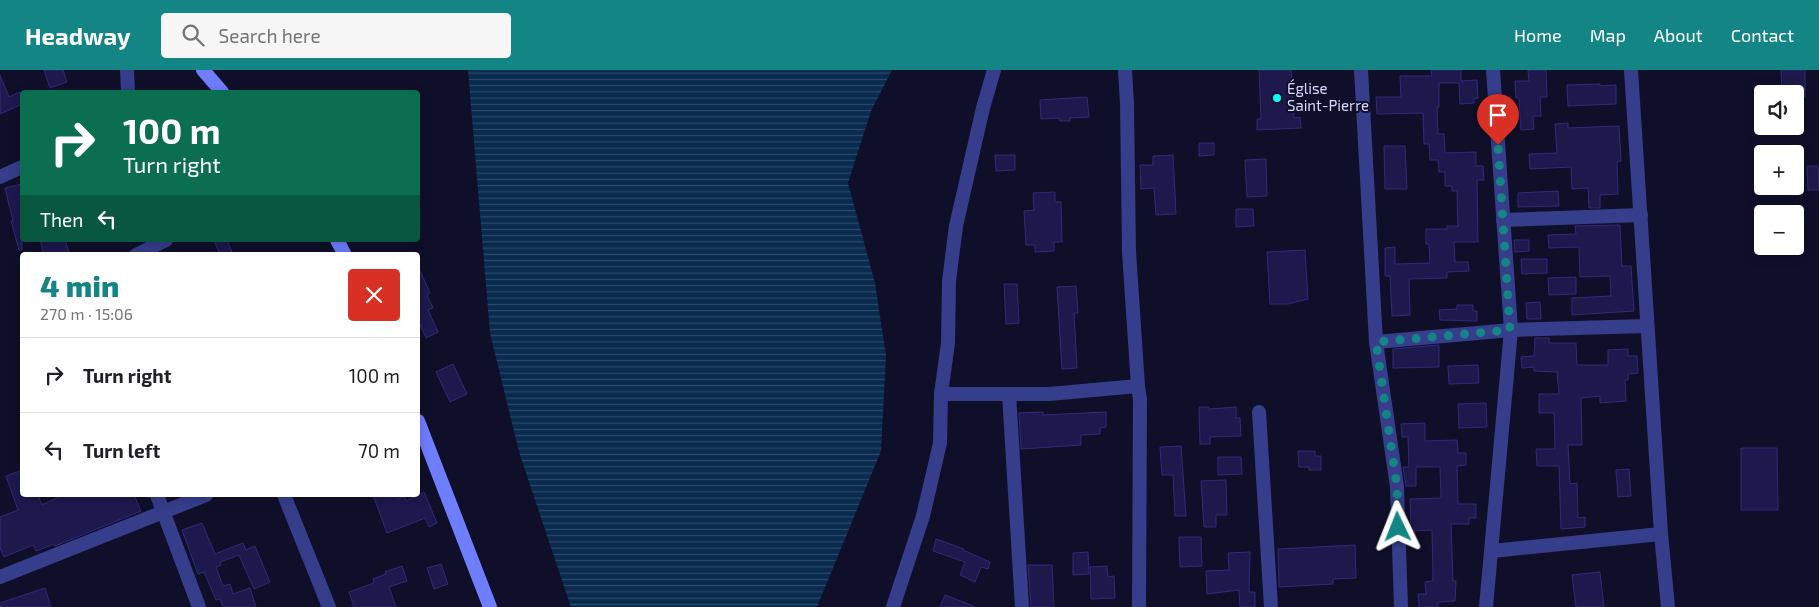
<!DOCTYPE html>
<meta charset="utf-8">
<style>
body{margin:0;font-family:"Exo 2",sans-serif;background:#f6f6f6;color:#202124;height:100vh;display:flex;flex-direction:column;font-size:19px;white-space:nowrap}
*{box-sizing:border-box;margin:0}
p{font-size:16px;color:#757577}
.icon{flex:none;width:28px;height:28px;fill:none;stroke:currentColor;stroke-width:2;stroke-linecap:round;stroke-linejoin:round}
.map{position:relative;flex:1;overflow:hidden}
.panel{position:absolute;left:20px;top:182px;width:400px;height:245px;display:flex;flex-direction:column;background:#fff;border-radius:5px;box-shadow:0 2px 12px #0003}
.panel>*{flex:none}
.guide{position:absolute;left:20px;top:20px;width:400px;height:152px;border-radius:5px;box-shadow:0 2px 12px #0003;background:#0b6e4f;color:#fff;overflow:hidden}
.tools{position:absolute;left:1754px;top:15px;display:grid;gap:10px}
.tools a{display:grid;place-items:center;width:50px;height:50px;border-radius:5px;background:#fff;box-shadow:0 2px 12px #0003;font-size:25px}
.pin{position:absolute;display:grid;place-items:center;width:42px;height:42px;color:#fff;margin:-51px -21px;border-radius:50% 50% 50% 0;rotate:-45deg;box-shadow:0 0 5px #0007}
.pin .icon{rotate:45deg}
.me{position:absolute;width:55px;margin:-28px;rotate:358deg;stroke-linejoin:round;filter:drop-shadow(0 0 4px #0008)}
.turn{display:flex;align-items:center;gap:18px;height:105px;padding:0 20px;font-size:22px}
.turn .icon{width:65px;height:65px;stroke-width:2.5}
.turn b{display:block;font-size:35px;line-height:42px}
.then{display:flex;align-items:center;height:48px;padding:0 20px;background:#0003;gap:10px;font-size:19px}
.round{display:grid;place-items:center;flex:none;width:52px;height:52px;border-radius:5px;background:#f6f6f6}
.summary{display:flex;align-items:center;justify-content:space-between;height:85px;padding:0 20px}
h1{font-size:30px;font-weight:800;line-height:38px;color:#138584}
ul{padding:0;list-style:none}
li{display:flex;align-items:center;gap:15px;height:75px;padding:0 20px;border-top:1px solid #e0e0e0}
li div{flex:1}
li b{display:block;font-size:19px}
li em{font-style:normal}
header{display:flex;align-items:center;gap:30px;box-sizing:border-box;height:70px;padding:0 25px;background:#138584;color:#fff}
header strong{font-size:24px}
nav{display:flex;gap:28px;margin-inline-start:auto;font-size:18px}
.search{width:350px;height:45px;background:#f6f6f6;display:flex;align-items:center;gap:12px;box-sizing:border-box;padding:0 18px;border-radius:5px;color:#757577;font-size:19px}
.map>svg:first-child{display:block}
</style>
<header>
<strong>Headway</strong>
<div class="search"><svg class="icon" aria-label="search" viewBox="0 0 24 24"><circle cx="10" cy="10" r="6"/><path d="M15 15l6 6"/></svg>Search here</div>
<nav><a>Home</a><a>Map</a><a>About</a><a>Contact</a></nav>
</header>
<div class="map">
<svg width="1819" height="537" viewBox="0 0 1819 537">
<defs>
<pattern id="water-rules" width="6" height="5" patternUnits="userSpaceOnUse" patternTransform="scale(1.25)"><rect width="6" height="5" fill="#092b4f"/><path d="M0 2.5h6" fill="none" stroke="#2c4969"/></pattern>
</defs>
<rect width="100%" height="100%" fill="#100f2a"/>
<path fill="url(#water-rules)" d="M468,0H892L871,41L848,113L875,213L886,286L881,381L817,537H571L519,382L490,263Z"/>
<g fill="#1d194d" stroke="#302a7a">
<path d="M44,0H63L67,12L50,18Z"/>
<path d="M1259,0H1291L1294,48L1300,47L1301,58L1257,60V49H1261Z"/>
<path d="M1431,0H1461V11L1477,10L1478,28L1474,29V33L1460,34L1459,13H1439V37H1437L1438,64H1444L1445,83L1476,82V96H1483L1484,110H1477L1478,172H1454L1455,192H1468L1469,201L1447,202V208L1409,209L1410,245L1392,246L1390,206H1385V178L1395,177V194L1430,193L1429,174H1426V159H1447V156H1458L1457,121H1452V116H1445V102H1439L1438,90H1430L1429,74H1424L1423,43L1377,44L1376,27H1401L1400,6H1432Z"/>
<path d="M1528,0H1546L1547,27H1540L1541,46H1533L1534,59L1521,60L1519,28H1516L1515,11H1529Z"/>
<path d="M1781,0H1805V27H1795V24H1782Z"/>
<path d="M0,5L9,27L20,22L22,29V34L0,44Z"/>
<path d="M1600,14V16L1616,15V34L1568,36L1567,15Z"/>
<path d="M1087,27L1089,47L1070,48V51H1060L1059,48L1041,49L1040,30Z"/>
<path d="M1568,53V58L1619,56L1621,91L1617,92L1618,124L1600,125V138H1589L1588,118L1572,119L1571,97L1530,99L1529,84L1557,83L1555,54Z"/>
<path d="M1199,73H1214V85L1199,86Z"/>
<path d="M1384,76H1405L1407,119H1385Z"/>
<path d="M995,85H1015V100L996,101Z"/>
<path d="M1173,85L1176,144L1156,145L1154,118L1141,119L1140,95H1153V86Z"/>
<path d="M1266,89L1267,126L1247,127L1245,90Z"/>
<path d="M1807,96H1818L1819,120H1808Z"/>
<path d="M22,114V180H19L11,151H13L5,118Z"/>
<path d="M1558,121L1559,136L1518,137V123Z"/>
<path d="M1055,122V132H1061L1062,172H1054V181L1035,182V175H1026L1024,141L1034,140L1033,123Z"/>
<path d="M1236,139H1253L1254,156L1236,157Z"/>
<path d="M1620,155L1622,196H1631L1634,241L1572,245V228L1611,226L1610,206L1580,207L1579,177L1549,178L1548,165L1576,164L1575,156Z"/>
<path d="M40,170H65L70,185H44Z"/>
<path d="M214,170H227L232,182L220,185Z"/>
<path d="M1514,170H1529V181L1515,182Z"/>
<path d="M1305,180L1308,229L1288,234H1270L1267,182Z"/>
<path d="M1521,189H1547V203L1522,204Z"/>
<path d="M418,196L430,223L427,225L433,238L428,240L438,262L426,268L418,250Z"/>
<path d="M1576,207V224L1549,225L1548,208Z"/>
<path d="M1004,214H1017L1019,253L1006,254Z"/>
<path d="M1076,216L1078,243H1074L1077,298L1062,299L1057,217Z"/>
<path d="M1540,232L1541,249H1527L1526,233Z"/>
<path d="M1457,235H1473V241H1477V251L1440,250L1439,240L1457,239Z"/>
<path d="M1535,268H1549V273H1576L1577,295H1608V280L1628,279V286H1637L1638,303L1628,304V310H1625L1626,331L1600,333V326L1581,328L1582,375H1568L1570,414L1577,413L1578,448L1585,447V457L1561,459L1559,396H1537L1536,379H1555L1554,343H1539V324H1559L1557,302L1534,301V297L1522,298L1521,287L1534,286Z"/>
<path d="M1439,275V297L1393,298V279Z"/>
<path d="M453,294L467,324L450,332L436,302Z"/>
<path d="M1478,295L1479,313L1449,314L1448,296Z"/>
<path d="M1486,333L1487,357L1459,358L1458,334Z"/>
<path d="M1199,337H1209V339L1236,337V348H1240L1241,366L1210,367V374H1200Z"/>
<path d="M1043,342V345L1106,342V357L1100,358V364L1081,365V375L1021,379L1019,343Z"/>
<path d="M1425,353V371L1457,370L1458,383H1466V395L1457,396L1458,434H1476V448H1469V454H1451L1453,511H1456L1455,531L1438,532V537H1419L1418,524H1426L1425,512L1433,511L1432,460L1411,461L1410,429L1441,428L1440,397H1416V416H1406L1403,397H1409L1408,367H1402L1401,354Z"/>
<path d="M1181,376L1186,446H1175L1173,405H1162L1160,377Z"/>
<path d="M1741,378H1777L1778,440H1741Z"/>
<path d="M1298,381H1315V386H1321V400H1309V397H1299Z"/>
<path d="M1218,387H1241L1242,404L1218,405Z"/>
<path d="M1629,399L1631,426L1618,427L1616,400Z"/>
<path d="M22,400V425H38L42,435L63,425H134L141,441L55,476L54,474L36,481L33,475L4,487L0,478V447L18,440L6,406Z"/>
<path d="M1226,410L1227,445H1216V457H1204L1201,411Z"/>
<path d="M424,422L437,453L429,457L425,448L387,463L373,425H396L398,429L404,426L406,431Z"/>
<path d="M202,453L215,484L243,473L246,480L255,476L270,512L254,519L239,485L220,492L221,495L216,497L223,516L230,514L233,524L250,518L256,537H223L220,529L216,530L204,502L198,504L182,460Z"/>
<path d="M1179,467H1201L1202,496L1180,497Z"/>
<path d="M936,469L964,479L963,480L990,492L988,499L981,497L975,512L960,505L965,492L933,481Z"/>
<path d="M1355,475L1356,508L1333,509V514L1279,517L1278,479Z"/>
<path d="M1088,482L1089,504L1073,505V483Z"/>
<path d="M1250,482L1249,522H1255V537H1240L1239,520L1207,524L1206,501L1229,500L1228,483Z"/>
<path d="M441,494L448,514L434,519L427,498Z"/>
<path d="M1028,495H1052L1054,537H1031Z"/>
<path d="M402,496L407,511L389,517L396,537H354L349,522L374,513L373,509L386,504L385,502Z"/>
<path d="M1107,496L1108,507L1114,506L1115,528L1091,529L1090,497Z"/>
<path d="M1600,502L1604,537H1576L1572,505Z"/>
<path d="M45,518L51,537H0V533Z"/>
<path d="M945,525L973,536V537H940Z"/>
</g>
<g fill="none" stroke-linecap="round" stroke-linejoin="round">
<g stroke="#363e8c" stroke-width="14">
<path d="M127,0L128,22"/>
<path d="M1125,0L1127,34L1129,182L1138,316L1140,329L1139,537"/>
<path d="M1361,0L1376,272L1397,417L1401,537"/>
<path d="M1631,0L1661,464L1668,537"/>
<path d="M0,107L22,97"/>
<path d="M1503,150L1641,145"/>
<path d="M136,185L166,170"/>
<path d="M1376,272L1511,260L1647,256"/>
<path d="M941,324H1049L1138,316"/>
<path d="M1009,324L1022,537"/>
<path d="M1259,342L1271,537"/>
<path d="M157,425L199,537"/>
<path d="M284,425L329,537"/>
<path d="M1492,481L1661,464"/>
<path d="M0,507L206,425"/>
</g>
<g stroke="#363e8c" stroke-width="14">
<path d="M893,537L923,446L940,373L941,324L948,273L949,211L956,156L983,38L994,0"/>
<path d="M1486,537L1511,260L1493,0"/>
</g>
<g stroke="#6f7dff" stroke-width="14">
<path d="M203,0L222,22"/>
<path d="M337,170L345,185"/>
<path d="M418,351L490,537"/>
</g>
</g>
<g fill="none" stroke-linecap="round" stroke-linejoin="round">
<path stroke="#138584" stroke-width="9" stroke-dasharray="0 16.2" d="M1398,457L1397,417L1376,272L1510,260L1498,75"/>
</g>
<circle fill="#04fffa" stroke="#100f2a" stroke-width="2" cx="1277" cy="28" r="5"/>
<g text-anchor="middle" stroke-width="4" stroke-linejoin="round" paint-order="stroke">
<g font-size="15" fill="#d8d8ff" stroke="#100f2a" text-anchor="start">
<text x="1287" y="24">Église<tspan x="1287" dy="17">Saint-Pierre</tspan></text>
</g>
</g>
</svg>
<div class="tools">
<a><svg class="icon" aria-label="sound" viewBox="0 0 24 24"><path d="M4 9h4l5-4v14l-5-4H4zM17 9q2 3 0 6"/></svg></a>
<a>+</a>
<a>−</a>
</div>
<div class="pin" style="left:1498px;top:75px;background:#d93025"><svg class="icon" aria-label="arrive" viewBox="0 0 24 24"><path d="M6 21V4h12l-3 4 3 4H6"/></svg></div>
<svg class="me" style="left:1398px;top:457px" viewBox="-20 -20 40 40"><path d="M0-17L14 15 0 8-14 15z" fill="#138584" stroke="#fff" stroke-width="4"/></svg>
<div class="guide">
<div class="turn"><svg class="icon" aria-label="right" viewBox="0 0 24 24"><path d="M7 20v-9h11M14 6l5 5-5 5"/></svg><div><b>100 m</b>Turn right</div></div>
<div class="then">Then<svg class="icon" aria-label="left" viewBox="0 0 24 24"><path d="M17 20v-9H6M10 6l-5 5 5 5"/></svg></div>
</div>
<section class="panel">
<div class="summary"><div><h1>4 min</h1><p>270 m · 15:06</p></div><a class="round" style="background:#d93025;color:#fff"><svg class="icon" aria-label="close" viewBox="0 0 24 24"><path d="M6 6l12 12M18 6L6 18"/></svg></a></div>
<ul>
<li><svg class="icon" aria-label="right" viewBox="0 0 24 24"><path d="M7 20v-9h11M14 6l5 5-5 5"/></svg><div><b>Turn right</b></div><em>100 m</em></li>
<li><svg class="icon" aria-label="left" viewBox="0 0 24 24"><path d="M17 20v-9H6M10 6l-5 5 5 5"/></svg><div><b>Turn left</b></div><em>70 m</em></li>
</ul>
</section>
</div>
